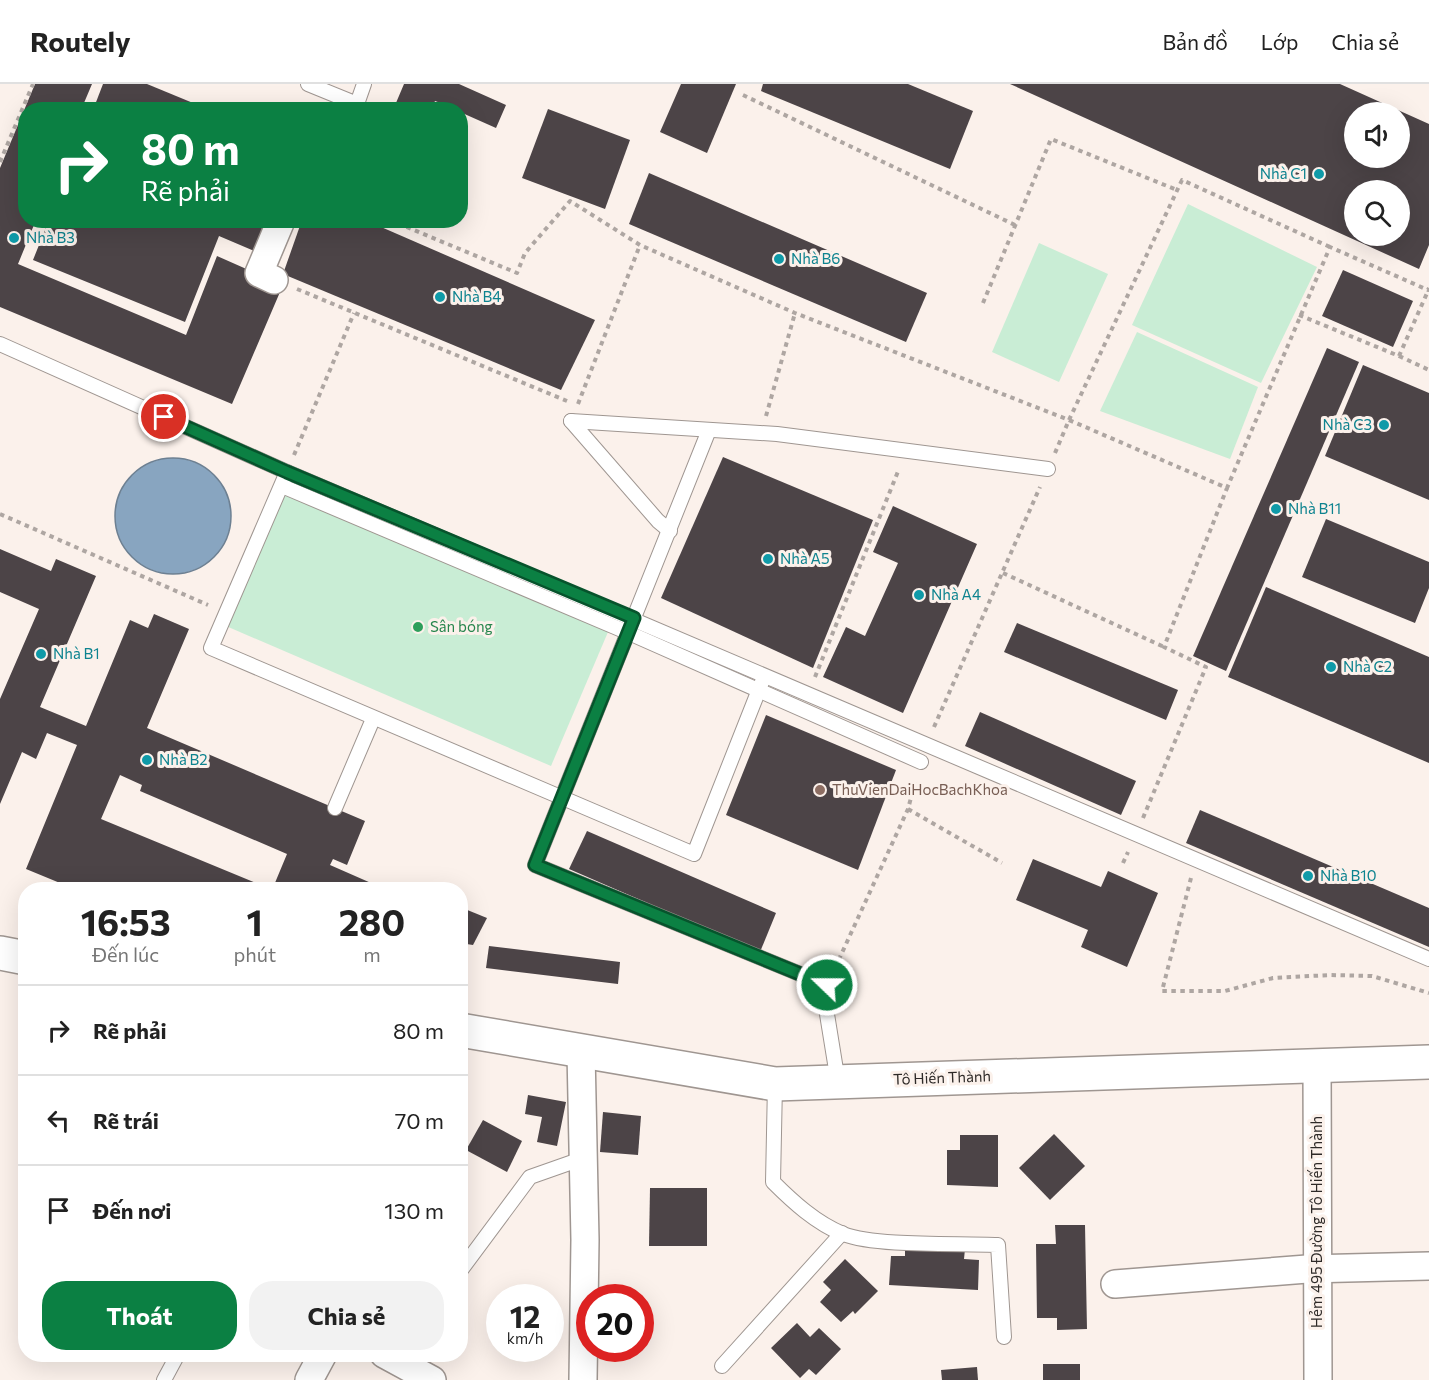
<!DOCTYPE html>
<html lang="vi">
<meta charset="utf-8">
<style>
body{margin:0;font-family:Commissioner,sans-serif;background:#f2f2f2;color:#222;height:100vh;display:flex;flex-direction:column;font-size:22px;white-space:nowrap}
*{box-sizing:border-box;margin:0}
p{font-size:20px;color:#767676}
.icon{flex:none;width:33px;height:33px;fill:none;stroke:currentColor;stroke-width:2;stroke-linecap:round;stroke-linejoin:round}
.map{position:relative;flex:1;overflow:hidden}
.sheet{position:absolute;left:18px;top:798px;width:450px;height:480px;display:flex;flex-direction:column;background:#fff;border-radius:24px;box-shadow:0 6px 24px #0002}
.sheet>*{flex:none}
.hud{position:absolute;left:18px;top:18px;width:450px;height:126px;border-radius:24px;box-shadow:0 6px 24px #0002;background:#0b8043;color:#fff;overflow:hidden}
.fabs{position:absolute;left:1344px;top:18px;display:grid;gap:12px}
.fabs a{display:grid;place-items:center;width:66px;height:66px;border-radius:50%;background:#fff;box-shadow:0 6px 24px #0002;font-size:30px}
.speed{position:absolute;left:486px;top:1200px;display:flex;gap:12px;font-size:30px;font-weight:700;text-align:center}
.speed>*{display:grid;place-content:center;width:78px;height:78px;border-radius:50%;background:#fff;box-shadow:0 6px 24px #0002;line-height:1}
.speed small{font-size:15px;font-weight:400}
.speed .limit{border:9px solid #d22;background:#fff;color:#111}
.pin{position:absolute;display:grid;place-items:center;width:51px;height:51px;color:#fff;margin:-26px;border:3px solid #fff;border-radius:50%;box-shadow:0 2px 6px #0007}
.me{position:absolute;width:66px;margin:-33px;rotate:292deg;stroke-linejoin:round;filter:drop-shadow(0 0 4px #0008)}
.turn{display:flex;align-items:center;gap:21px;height:126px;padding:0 24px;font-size:27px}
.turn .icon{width:78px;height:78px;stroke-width:2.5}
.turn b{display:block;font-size:42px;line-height:51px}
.eta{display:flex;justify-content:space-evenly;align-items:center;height:102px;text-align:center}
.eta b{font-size:36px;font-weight:700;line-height:42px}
.button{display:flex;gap:12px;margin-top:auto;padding:12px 24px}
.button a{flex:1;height:69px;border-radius:24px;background:#0b8043;color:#fff;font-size:24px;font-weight:700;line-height:69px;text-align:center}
.button a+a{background:#f2f2f2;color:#222}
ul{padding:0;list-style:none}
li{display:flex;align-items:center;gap:18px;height:90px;padding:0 24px;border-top:2px solid #e0e0e0}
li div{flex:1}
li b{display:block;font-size:22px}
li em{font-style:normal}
header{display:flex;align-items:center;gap:36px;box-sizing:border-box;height:84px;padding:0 30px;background:#fff;border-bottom:2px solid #e0e0e0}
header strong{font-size:28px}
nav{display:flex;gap:33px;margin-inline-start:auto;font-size:21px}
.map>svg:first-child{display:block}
</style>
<header>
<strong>Routely</strong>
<nav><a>Bản đồ</a><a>Lớp</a><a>Chia sẻ</a></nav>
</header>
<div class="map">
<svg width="1429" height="1296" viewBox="0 0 1429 1296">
<rect width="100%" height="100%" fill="#fbf1eb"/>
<g fill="#c9edd5">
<path d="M1188,120L1317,183L1261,299L1132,241Z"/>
<path d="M1039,159L1108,190L1059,298L992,268Z"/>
<path d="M1137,248L1258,303L1230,375L1100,327Z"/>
<path d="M283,408L608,548L551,682L226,542Z"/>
</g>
<circle fill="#88a5c0" stroke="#6d8092" stroke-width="1.5" cx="173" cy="432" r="58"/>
<g fill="#4c4447" fill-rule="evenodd">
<path d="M35,0H92L81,26H26V136H36L18,180L186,251L217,172L283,201L232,320L0,223V84Z"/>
<path d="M103,0H147L210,26H93Z"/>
<path d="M404,0H459L506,21L496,44L460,28V26L435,17L431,26H393Z"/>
<path d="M681,0H736L707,69L660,48Z"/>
<path d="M763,0H908L973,27L950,85L761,7Z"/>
<path d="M1010,0H1340L1429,40V161L1419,185ZM1354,28H1400V74H1354ZM1354,106H1400V152H1354Z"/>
<path d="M548,25L630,56L605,125L522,94Z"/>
<path d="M649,89L927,209L906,258L629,140Z"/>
<path d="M49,136H280L266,172L219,152L185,238L33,176Z"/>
<path d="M302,136H365L595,236L561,306L283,190Z"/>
<path d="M1343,186L1413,217L1393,263L1322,232Z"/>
<path d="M1327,264L1359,278L1226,587L1193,572Z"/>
<path d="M1363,281L1429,309V416L1325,372Z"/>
<path d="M723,373L873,436L813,584L661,514Z"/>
<path d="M893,422L977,460L903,629L823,593L846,543L865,552L898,479L873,468Z"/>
<path d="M1326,435L1429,478V504L1415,539L1302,493Z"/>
<path d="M0,465L51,487L56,475L96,492L40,623L86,642L130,536L148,544L154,530L189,545L147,644L365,737L347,781L333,775L330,781L387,806H272L287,770L140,707L142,701L120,691L101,735L256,799L254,806H77L26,785L77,661L47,649L36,675L22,668L0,720V615L39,525L0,508Z"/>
<path d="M1266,503L1429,573V679L1228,593Z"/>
<path d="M1017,539L1178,606L1166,636L1004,568Z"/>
<path d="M980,628L1136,697L1121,731L965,662Z"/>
<path d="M766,631L896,686L858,786L726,731Z"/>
<path d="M1200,726L1429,824V863L1186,759Z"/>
<path d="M587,747L776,829L760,868L569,785Z"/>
<path d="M1033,775L1101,803L1108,787L1158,809L1127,883L1081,863L1088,846L1016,816Z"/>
<path d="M460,823L487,834L473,861L460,859Z"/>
<path d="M489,862L620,878L618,900L486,884Z"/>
<path d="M528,1011L566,1018L557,1062L537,1058L542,1033L525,1030Z"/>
<path d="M603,1028L641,1032L638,1071L600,1068Z"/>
<path d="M483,1036L522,1057L507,1088L466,1066Z"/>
<path d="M1054,1050L1085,1082L1050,1116L1019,1084Z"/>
<path d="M960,1051H998V1103L947,1101V1066H960Z"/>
<path d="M650,1104H707V1162H649Z"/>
<path d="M1055,1141H1085L1087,1245L1057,1246V1234H1037L1036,1160H1056Z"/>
<path d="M905,1163L965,1165L964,1175L979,1176L978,1206L889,1201L891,1172H905Z"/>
<path d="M845,1175L878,1207L855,1230L853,1227L841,1238L820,1218L831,1206L823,1198Z"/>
<path d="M797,1239L810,1253L819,1244L841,1265L816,1291L809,1285L800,1294L771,1264Z"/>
<rect x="1043" y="1280" width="37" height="16"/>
<path d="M977,1283L978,1296H942L941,1286Z"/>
</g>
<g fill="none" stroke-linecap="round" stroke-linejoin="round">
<g stroke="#9f9691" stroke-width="16">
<g id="lane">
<path d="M308,0L357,20L364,0"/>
<path d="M0,260L287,388L1429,875"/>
<path d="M571,337L777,350L1048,385"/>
<path d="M571,337L658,437L670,447"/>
<path d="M709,346L535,781L827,901"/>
<path d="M287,388L211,564L694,770L764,593"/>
<path d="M282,402L629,549L921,678"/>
<path d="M335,724L373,635"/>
<path d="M826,924L838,998"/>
<path d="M775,1000L773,1098C793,1118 816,1139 843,1150C878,1163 957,1159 998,1161L1004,1253"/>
<path d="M461,1186L530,1093L584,1074"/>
<path d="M722,1282L842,1149"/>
<path d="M164,1296L178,1270"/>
</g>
</g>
<g stroke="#9f9691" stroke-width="30">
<g id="street">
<path d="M274,196L259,189L280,139L275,136"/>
<path d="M581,968L585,1156L583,1296"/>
<path d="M1317,980L1318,1296"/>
<path d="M1115,1200L1307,1185L1429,1182"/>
<path d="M384,1270L432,1296"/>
<path d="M309,1296L323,1270"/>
</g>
</g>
<g stroke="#9f9691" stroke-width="36">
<g id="secondary">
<path d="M0,869L26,874"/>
<path d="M460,946L775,1000L1429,978"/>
</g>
</g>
<g stroke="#aea6a2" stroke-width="4" stroke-dasharray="4.5 4.5" stroke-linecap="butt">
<path d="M743,11L1015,141"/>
<path d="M0,78L33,0"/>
<path d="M390,136L517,189L525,169L570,117L640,161L795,229L1069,336L1182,96L1330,163"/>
<path d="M297,205L567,317"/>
<path d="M983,219L1051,55L1177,106"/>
<path d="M1299,231L1399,272L1428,207"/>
<path d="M1399,272L1429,286"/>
<path d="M578,320L640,161"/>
<path d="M766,332L795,229"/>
<path d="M1055,369L1069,336L1227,404L1330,163L1428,206L1429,204"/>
<path d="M294,371L354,229"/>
<path d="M0,430L208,521"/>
<path d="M1003,489L1164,563"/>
<path d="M815,593L899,385"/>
<path d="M934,643L1040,403"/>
<path d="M908,725L1002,779"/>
<path d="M1143,734L1206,583L1164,563L1227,404"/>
<path d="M1123,779L1128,768"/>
<path d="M1191,794L1162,907H1225L1273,894L1330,891L1372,892L1429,909"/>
<path d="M835,884L908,725L916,695"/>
</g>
<use href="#lane" stroke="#fff" stroke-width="14"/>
<use href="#street" stroke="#fff" stroke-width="27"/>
<use href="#secondary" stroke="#fff" stroke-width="33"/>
</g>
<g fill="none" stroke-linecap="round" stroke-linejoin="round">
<g stroke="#07532c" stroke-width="15">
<path id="route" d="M164,333L287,388L634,534L535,781L827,901"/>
</g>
<use href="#route" stroke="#0b8043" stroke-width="10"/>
</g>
<g fill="#0f9aa8" stroke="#fbf1eb" stroke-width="2">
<circle cx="1319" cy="90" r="6"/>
<circle cx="14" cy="154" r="6"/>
<circle cx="779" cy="175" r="6"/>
<circle cx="440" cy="213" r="6"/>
<circle cx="1384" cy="341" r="6"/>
<circle cx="1276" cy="425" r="6"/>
<circle cx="768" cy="475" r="6"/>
<circle cx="919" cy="511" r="6"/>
<circle cx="41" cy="570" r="6"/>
<circle cx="1331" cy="583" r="6"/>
<circle cx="147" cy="676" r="6"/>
<circle cx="1308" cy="792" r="6"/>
</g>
<circle fill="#2e9e5b" stroke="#fbf1eb" stroke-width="2" cx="418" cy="543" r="6"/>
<circle fill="#8d6e63" stroke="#fbf1eb" stroke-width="2" cx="820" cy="706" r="6"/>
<g text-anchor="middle" stroke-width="6" stroke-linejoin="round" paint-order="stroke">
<g font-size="15" fill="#0d838f" stroke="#fbf1eb" text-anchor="start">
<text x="1307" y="95" text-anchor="end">Nhà C1</text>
<text x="26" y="159">Nhà B3</text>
<text x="791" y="180">Nhà B6</text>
<text x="452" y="218">Nhà B4</text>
<text x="1372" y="346" text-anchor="end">Nhà C3</text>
<text x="1288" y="430">Nhà B11</text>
<text x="780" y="480">Nhà A5</text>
<text x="931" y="516">Nhà A4</text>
<text x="53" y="575">Nhà B1</text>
<text x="1343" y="588">Nhà C2</text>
<text x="159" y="681">Nhà B2</text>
<text x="1320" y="797">Nhà B10</text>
</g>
<g font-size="15" fill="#27864d" stroke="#fbf1eb" text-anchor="start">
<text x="430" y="548">Sân bóng</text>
</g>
<g font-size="15" fill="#785e54" stroke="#fbf1eb" text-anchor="start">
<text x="832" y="711">ThuVienDaiHocBachKhoa</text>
</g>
<g font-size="15" fill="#2e2a28" stroke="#fbf1eb">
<text transform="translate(942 994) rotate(-2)" y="5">Tô Hiến Thành</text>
<text transform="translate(1317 1138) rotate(-90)" y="5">Hẻm 495 Đường Tô Hiến Thành</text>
</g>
</g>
</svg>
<div class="fabs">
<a><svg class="icon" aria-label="sound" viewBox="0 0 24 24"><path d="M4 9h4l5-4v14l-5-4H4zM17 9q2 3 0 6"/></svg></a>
<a><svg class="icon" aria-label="search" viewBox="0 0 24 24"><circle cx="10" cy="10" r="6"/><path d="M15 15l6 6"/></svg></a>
</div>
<div class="speed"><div>12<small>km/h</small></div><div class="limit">20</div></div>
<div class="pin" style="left:164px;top:333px;background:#d93025"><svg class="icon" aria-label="arrive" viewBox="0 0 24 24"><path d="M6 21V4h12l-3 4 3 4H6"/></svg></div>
<svg class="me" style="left:827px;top:901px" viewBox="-20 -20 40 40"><circle r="17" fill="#0b8043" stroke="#fff" stroke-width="3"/><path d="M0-11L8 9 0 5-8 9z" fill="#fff"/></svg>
<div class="hud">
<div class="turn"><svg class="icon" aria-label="right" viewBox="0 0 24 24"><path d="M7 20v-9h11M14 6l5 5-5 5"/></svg><div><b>80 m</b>Rẽ phải</div></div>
</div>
<section class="sheet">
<div class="eta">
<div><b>16:53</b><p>Đến lúc</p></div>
<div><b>1</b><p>phút</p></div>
<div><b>280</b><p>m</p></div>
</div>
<ul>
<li><svg class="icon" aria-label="right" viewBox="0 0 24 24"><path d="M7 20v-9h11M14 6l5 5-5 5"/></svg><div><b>Rẽ phải</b></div><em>80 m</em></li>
<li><svg class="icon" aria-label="left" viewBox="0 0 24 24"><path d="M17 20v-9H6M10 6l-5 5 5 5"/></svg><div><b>Rẽ trái</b></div><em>70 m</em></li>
<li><svg class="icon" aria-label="arrive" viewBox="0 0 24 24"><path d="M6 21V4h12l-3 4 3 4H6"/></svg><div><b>Đến nơi</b></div><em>130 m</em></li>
</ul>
<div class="button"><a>Thoát</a><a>Chia sẻ</a></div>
</section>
</div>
